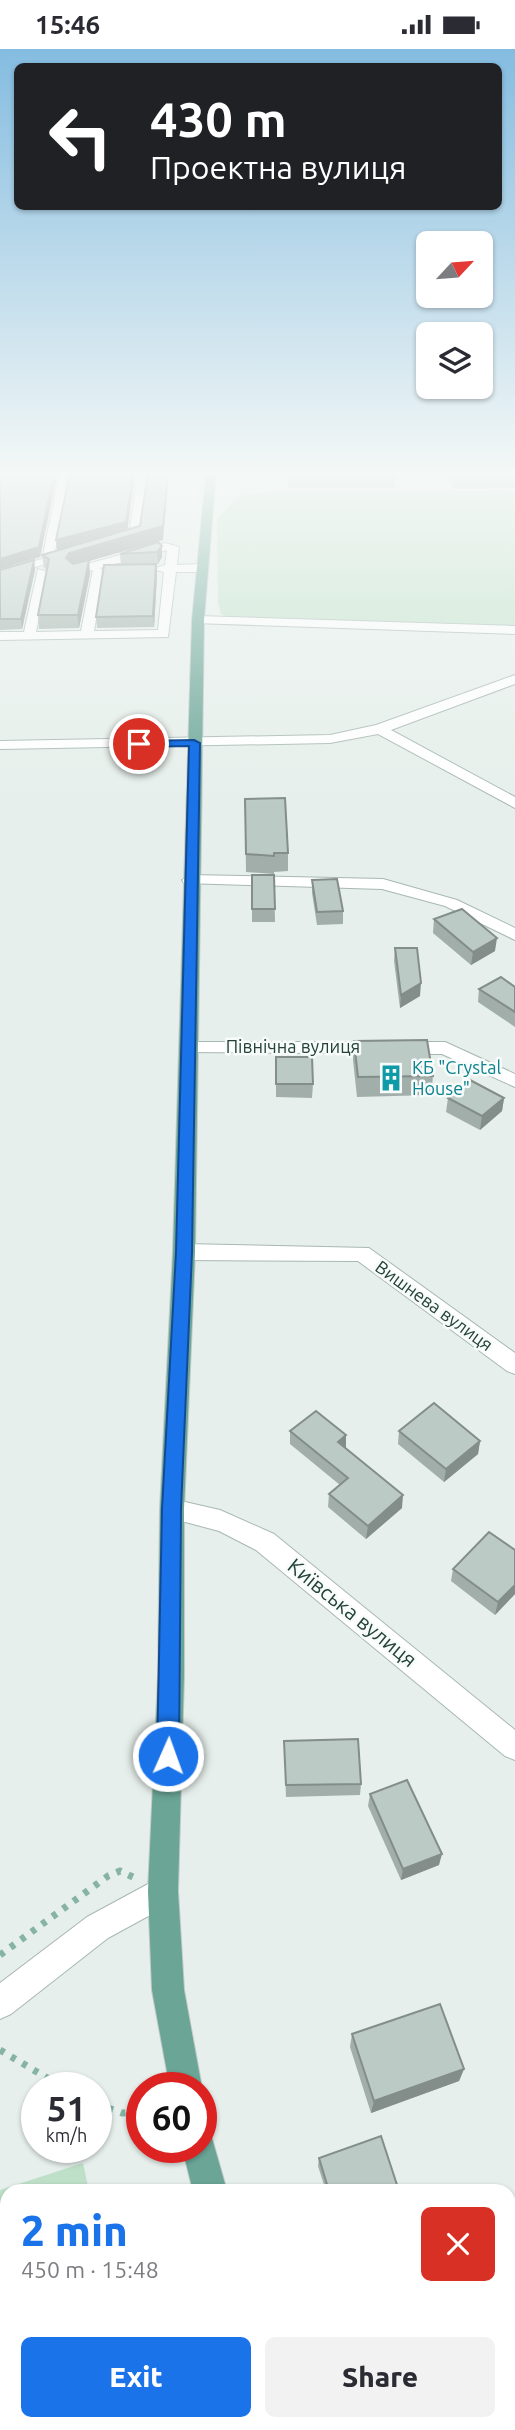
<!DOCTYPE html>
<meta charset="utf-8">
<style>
body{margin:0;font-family:Ubuntu,sans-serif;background:#f2f2f3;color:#2b2b33;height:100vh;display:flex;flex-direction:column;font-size:26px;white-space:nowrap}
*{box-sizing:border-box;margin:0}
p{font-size:23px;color:#7c7c81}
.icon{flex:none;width:38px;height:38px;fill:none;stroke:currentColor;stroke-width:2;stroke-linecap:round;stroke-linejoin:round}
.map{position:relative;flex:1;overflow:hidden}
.panel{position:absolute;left:0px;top:2135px;width:516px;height:247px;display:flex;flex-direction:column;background:#fff;border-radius:21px 21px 0 0;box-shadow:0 2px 5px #0004}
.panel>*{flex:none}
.banner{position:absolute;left:14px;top:14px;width:488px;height:147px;border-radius:10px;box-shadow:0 2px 5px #0004;background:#202124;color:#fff;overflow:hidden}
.needle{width:46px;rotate:64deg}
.controls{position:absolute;left:416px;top:182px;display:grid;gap:14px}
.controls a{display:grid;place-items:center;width:77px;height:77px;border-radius:10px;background:#fff;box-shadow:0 2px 5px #0004;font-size:35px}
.speed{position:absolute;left:21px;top:2023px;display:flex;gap:14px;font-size:35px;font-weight:700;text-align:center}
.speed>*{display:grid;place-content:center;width:91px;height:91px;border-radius:50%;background:#fff;box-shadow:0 2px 5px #0004;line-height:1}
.speed small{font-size:18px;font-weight:400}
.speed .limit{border:10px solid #d22;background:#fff;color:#111}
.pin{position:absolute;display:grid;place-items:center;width:60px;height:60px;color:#fff;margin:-30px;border:4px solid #fff;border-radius:50%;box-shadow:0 2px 7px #0007}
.me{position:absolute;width:77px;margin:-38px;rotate:2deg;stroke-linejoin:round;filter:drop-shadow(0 0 5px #0008)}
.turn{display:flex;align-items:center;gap:24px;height:147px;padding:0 21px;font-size:32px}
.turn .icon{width:91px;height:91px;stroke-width:2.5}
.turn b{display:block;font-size:49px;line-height:60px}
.round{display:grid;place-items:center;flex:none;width:74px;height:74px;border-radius:10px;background:#f2f2f3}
.head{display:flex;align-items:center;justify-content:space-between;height:119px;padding:0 21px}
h1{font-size:42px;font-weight:800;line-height:52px;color:#1a73e8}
.cta{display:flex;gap:14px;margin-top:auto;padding:14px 21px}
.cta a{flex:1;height:80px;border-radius:10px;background:#1a73e8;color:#fff;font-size:28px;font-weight:800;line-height:80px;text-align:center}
.cta a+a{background:#f2f2f3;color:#2b2b33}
.status{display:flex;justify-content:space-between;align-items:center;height:49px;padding:0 35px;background:#fff;direction:ltr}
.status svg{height:19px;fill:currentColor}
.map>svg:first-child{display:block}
</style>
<div class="status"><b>15:46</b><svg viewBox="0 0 49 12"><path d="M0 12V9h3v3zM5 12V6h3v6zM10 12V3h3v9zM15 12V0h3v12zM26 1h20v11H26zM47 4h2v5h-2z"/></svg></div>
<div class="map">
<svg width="515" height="2381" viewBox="0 0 515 2381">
<rect width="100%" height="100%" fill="#e6efeb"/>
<g fill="#bfe0c8">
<path d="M277,442H515V578L229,569L221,565L218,554L217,470L239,447Z"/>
<path d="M83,2114L89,2142H7V2375H139L140,2381H0V2141Z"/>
</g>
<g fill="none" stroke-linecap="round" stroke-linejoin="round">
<g stroke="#a8b8b2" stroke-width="2">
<g id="minor">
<path d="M60,424H70L54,507L69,503L75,506L0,529V521L42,510Z"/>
<path d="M138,424H148L140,488L113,495V491L129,486Z"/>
<path d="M165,494L179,498L177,516L201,515L207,519L201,523H176L168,588L0,591V583H24L38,520L48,523L36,583L81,582L93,521L76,526L70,522L72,519ZM167,501L165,516L152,520L164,523L158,581L94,582L104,522L100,519Z"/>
<path d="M198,567L515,577V585L194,574V568Z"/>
<path d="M515,626V635L391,681L515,748V759L378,685L330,694L0,700V692L330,686L376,676Z"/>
<path d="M190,826L383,830L457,851L515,879V891L445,857L382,840L184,834L182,831Z"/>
<path d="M188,993H445L515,1025V1038L442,1005L182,1003L179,999Z"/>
<path d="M184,1195L369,1199L515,1304V1325L507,1322L358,1212L184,1211L177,1208L173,1203L177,1198Z"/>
<path d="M172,1450L220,1461L274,1485L515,1681V1711L505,1707L256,1501L219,1482L163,1467L160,1460L163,1453Z"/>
<path d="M163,1827L174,1831L178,1842L174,1853L108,1889L11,1965L0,1970V1934L87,1868Z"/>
</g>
</g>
<g stroke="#c2cac8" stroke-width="2">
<g id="major">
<path d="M206,424H216L204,571L195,1203L184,1460V1627L178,1842L184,1941L202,2039L201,2042V2039H170L152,1941L148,1842L158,1627L160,1460L173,1203L192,571Z"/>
<path d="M201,2082L211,2086L227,2142H193L182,2098H201Z"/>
<path d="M251,2375H289L290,2381H252Z"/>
</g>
</g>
<g stroke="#86b3a5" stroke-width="7" stroke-dasharray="5 8" stroke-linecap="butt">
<path d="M0,1906L108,1827L120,1822L135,1829"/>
<path d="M0,2001L64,2039"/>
<path d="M96,2055L122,2064L142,2062"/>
</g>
<use href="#minor" fill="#fff" fill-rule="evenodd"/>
<use href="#major" fill="#6aa596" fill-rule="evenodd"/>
</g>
<g fill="#a1aea9">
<path d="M70,424H134V431L127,481L163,491L89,512L90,525L79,579L39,580L38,566L47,521L44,519L42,506L57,501Z"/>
<path d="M287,424H396L395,439H288Z"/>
<path d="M449,424H515V439L453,440Z"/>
<path d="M162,497V508L158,515L121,516L120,505Z"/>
<path d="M34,511L35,521L22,580L0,581V521Z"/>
<path d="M156,515L157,527L154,578L97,579L96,568Z"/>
<path d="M245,750L288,804V822L274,823V825L246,823Z"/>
<path d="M252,826H274L275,873H252Z"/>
<path d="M312,831L343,862V875L317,876L312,844Z"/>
<path d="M434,870L495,902L471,916L433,884Z"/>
<path d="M395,899L420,947L400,959L394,912Z"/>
<path d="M515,938V978L478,953L479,940Z"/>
<path d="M354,992L433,1027L431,1046L357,1048L353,1011Z"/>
<path d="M276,1008L313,1035L312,1049L276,1048Z"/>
<path d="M448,1049H504L502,1062L480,1081L446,1063Z"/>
<path d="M290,1382L346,1386V1399L402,1459L366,1490L328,1458L329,1445L340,1436L290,1395Z"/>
<path d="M399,1382L480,1392L478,1405L444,1433L398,1395Z"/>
<path d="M515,1501V1545L495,1566L451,1532L453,1520Z"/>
<path d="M284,1692L361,1735L360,1746L286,1748Z"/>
<path d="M370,1745L439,1816L401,1831L368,1757Z"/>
<path d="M352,1985L464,2020L459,2032L371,2064L350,1998Z"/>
<path d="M319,2109L399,2142H326L318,2117Z"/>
</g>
<g fill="#838d89">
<path d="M54,424H56L57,427L40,508L0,520V510Z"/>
<path d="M133,424L134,431L127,484L57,502L56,491Z"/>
<path d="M168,424H169L163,491L89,512L90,525L79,579L70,518L66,509L69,504L163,477Z"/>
<path d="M162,497V508L158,515L157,503Z"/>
<path d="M34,511L35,521L22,580L21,570Z"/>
<path d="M156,515L157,527L154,578L153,567Z"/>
<path d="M497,889L495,902L471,916L473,903Z"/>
<path d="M421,934L420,947L400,959L401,946Z"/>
<path d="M504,1049L502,1062L480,1081L482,1067Z"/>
<path d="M346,1386V1400L338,1393Z"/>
<path d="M480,1392L478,1405L444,1433L446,1420Z"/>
<path d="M403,1446L402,1459L366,1490L368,1477Z"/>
<path d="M515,1536V1545L495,1566L498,1553Z"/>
<path d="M442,1805L439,1816L401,1831L403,1820Z"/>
<path d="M464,2020L459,2032L371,2064L374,2052Z"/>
</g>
<g fill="#bbcac4" stroke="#838d89" stroke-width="2">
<path d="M0,424H54L39,498L0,510Z"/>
<path d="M70,424H133L126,473L56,491Z"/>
<path d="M148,424H168L163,477L69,504L66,509L73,515L89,511L78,566H38L49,510L42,506L140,477Z"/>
<path d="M454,424H515L454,425Z"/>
<path d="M158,493L162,497L157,503L120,505Z"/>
<path d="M34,511L21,570H0V521Z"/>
<path d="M156,515L153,567L96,568L104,516Z"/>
<path d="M285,749L288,804H274V807L246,805L245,750Z"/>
<path d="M252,826H274L275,860H252Z"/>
<path d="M337,830L343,862L317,863L312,831Z"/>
<path d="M462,860L497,889L473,903L434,870Z"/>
<path d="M395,899H417L421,934L401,946Z"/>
<path d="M501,928L515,938V963L479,940Z"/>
<path d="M427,991L433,1027L358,1028L354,992Z"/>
<path d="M276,1008H312L313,1035H276Z"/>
<path d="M470,1031L504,1049L482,1067L448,1049Z"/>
<path d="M434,1354L480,1392L446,1420L399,1382Z"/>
<path d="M316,1362L346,1386L338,1393L403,1446L368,1477L329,1445L348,1429L290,1382Z"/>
<path d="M489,1483L515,1501V1536L498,1553L453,1520Z"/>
<path d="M358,1690L361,1735L286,1736L284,1692Z"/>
<path d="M407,1731L442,1805L403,1820L370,1745Z"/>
<path d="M440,1955L464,2020L374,2052L352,1985Z"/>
<path d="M381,2087L399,2142H329L319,2109Z"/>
<path d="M7,2230V2375H131L132,2381H0V2232Z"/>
</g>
<linearGradient id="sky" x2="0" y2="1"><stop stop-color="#84bce0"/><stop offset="0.56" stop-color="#f4f8f6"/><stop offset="1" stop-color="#f4f8f6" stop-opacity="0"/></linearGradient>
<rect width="515" height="757" fill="url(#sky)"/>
<path fill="#1a73e8" stroke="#114b97" stroke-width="2" d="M194,691L200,694L192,1203L181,1460L179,1707L176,1715L168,1718L160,1715L157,1707L162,1460L176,1203L189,697L139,698L133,695L139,692Z"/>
<defs>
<g id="building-bare" transform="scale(2.1)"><path d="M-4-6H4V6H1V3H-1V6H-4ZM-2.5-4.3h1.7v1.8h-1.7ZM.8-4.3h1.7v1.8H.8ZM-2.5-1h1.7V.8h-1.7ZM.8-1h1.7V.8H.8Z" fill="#0f9aa8" stroke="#f7fbf9" stroke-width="2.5" paint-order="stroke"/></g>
</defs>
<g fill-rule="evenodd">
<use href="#building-bare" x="391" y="1029"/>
</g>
<g text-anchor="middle" stroke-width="5" stroke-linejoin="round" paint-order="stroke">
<g font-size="18" fill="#24423a" stroke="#f7fbf9">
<text x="293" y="1004">Північна вулиця</text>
<text transform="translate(434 1257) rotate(36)" y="6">Вишнева вулиця</text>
</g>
<g font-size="18" fill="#0d838f" stroke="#f7fbf9" text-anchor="start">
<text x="412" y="1025">КБ "Crystal<tspan x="412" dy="21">House"</tspan></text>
</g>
<g font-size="21" fill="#24423a" stroke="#f7fbf9">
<text transform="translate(352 1564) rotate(39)" y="7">Київська вулиця</text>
</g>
</g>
</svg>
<div class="controls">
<a><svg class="needle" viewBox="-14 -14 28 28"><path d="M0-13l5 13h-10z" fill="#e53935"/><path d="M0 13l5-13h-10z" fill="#7c7c81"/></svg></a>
<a><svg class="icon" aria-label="layers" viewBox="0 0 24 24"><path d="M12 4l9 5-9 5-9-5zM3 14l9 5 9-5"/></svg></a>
</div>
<div class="speed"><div>51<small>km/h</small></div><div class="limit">60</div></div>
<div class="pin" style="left:139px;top:695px;background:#d93025"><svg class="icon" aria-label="arrive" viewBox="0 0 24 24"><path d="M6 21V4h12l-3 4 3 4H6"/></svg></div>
<svg class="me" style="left:168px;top:1707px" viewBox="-20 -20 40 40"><circle r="17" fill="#1a73e8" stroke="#fff" stroke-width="3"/><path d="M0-11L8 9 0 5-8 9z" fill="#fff"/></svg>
<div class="banner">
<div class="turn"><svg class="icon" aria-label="left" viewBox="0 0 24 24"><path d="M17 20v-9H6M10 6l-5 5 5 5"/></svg><div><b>430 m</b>Проектна вулиця</div></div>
</div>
<section class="panel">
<div class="head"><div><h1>2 min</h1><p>450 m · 15:48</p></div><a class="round" style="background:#d93025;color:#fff"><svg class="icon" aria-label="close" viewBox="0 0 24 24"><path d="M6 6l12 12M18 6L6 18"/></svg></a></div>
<div class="cta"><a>Exit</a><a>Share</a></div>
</section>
</div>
